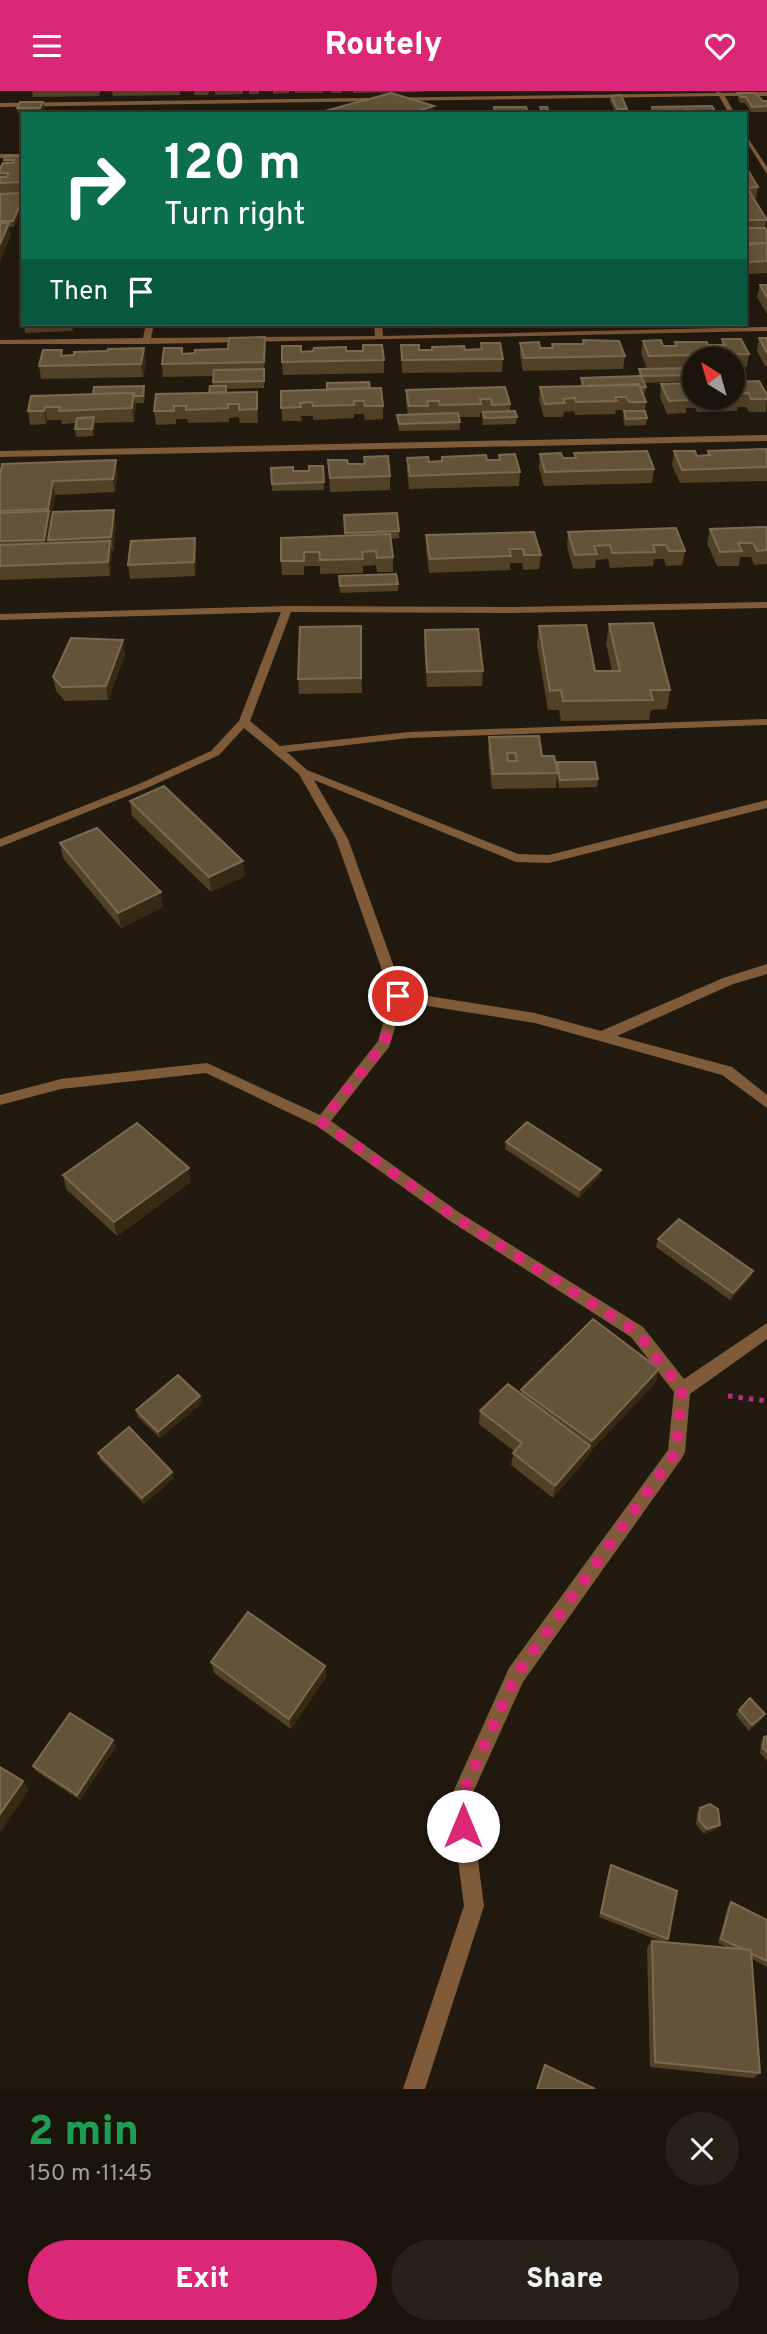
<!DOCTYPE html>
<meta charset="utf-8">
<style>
body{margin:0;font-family:Overpass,sans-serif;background:#272118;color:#f1f3f6;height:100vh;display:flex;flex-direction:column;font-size:26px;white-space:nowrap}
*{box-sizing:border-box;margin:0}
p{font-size:23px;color:#9f9e9c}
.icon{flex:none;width:38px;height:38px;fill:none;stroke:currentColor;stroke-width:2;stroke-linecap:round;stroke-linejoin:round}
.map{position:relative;height:1998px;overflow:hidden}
.details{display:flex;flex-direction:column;background:#1a140a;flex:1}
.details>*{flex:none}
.guide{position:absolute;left:21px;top:21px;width:726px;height:214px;border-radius:0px;box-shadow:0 4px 18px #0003,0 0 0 2px #38332b;background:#0b6e4f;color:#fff;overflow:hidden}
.needle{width:46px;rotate:323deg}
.controls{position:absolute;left:682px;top:256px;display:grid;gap:14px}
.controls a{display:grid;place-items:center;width:63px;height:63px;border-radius:50%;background:#1a140a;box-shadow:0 4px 18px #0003,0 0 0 2px #38332b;font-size:35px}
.pin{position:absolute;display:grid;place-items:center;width:60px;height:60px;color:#fff;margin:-30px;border:4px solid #fff;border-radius:50%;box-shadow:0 2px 7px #0007}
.me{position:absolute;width:77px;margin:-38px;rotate:0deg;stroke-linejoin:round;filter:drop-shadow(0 0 5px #0008)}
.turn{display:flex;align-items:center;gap:24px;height:147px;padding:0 28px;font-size:32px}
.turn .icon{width:91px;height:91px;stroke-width:2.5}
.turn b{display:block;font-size:49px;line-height:60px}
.then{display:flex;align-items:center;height:66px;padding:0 28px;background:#0003;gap:14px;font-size:26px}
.round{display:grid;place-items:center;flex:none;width:74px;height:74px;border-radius:37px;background:#272118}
.headline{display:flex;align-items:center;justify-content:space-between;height:119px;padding:0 28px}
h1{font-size:42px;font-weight:800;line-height:52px;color:#1e9e55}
.button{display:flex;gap:14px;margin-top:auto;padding:14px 28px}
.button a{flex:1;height:80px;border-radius:42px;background:#db2777;color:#fff;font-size:28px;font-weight:800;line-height:80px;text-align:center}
.button a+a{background:#272118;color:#f1f3f6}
header{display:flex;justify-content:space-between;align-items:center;height:91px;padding:0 28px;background:#db2777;color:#fff;font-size:32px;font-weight:800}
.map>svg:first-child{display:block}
</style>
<header><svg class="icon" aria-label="menu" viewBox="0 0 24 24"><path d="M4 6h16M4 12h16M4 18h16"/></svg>Routely<svg class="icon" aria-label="heart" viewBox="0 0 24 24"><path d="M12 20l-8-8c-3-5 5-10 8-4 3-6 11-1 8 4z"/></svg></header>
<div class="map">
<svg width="767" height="1998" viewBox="0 0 767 1998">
<rect width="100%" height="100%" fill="#221a0e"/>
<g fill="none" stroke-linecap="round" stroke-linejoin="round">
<path stroke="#b23082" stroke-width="5" stroke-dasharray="4.5 6" stroke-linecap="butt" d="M728,1305L767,1310"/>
<g fill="#805b3a" fill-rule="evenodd">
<path d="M716,0L723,2L767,1V5H725L735,23H729L719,5L0,16V12L717,2Z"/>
<path d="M746,44L767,76V83L746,50Z"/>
<rect x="0" y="63" width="23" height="4"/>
<path d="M146,233H154L151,247L375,245L374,233H382L383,245L767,236V240L146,253H0V249L143,247Z"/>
<path d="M767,344V350L0,366V360Z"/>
<path d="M767,511V517L512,522L291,521L250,630L280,655L409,641L767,628V634L409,647L287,661L307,679L518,763L549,764L767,709V717L549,772L516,771L314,689L348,748L403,901L535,922L601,940L723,887L767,873V883L733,893L617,945L732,976L767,1004V1017L722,984L535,932L403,911L389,956L331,1030L460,1122L643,1236L684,1288L767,1232V1248L690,1303L685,1361L682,1367L523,1591L470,1708L484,1815L425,1998H403L464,1815L450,1708L509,1577L668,1359L674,1301L631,1246L450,1130L317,1035L206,982L61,998L0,1014V1004L61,988L207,972L320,1024L378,950L391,905L336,748L299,683L244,637L219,664L147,697L0,756V748L139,693L211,660L239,630L281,521L0,529V523L287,515L512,516Z"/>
</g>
</g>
<g fill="#504127">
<path d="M32,0H101L99,5L33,6Z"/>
<path d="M112,0H180V4L113,5Z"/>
<path d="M194,0H209L208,4H194Z"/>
<path d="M215,0H243V3L215,4Z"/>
<rect x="249" y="0" width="10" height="3"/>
<path d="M273,0H289V2L273,3Z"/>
<rect x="295" y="0" width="28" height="2"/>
<rect x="331" y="0" width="11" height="2"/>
<path d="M353,0H424V1L353,2Z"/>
<path d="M738,2L763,10H767V21H751L745,12H740L738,8Z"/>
<path d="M611,5L627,18V23H616L610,10Z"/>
<path d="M43,11L44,17L41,22H18L17,17Z"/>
<path d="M494,16L528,21V23H494Z"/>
<path d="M652,16L716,22V23H652Z"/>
<path d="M23,65V116L14,136H9L11,144L0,170V78L5,72L4,69Z"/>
<path d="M746,81L758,96L756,108H753L767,129L765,137L767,140V182L747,183L746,180Z"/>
<path d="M760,194H767V223L757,206Z"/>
<path d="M24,233H74L72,240L25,242Z"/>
<path d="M265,246L264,297L227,298V301H257L258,332H240L239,326L229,327V331L188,332L187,328H176V333L156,334L154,320L209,302L213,295V285L163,286L162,273L183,263L228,258Z"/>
<path d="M759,247H767V275H765L757,260Z"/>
<path d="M722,248L749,263L747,276L733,277V268H695V290L644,292L646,296L645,303H643L646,311L645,320L647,327L646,334L625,335L623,327L624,320H625L624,319H616L615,323L575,324L574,320L564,321L563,326H544L539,309L540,296L581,295V287L638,285L639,278H647L641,262L643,250L663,255H674L675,251L708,254H721Z"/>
<path d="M583,249L625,265L623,278L523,280L520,264V252L540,257H552V253H583Z"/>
<path d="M481,252L503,268L502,281L402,282L401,254L419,259H465L480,258Z"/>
<path d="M107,260L146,270L143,286L41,288L39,275L63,264Z"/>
<path d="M346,260L384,269V282L283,284L282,271L301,261Z"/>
<path d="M733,291L767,304L766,321H749L746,316H738L737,320L697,321L695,317H686V322L667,323L660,306L661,293L695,292V306H733Z"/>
<path d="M144,295L145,302L144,312H136L134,331L95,332L93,345L76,346L75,338L76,332L62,333L61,329H47L46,333L30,334L28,320L93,303Z"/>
<path d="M505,296L510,313V320L517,326L516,333L483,334L482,322H480V326H459L460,339L399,340L397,324H408L406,312V299Z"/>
<path d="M370,298L383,315V328L365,329L364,323H354V327L313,329V325H301L302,330H282L281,300Z"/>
<path d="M767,358V390L680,392L672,374L674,360L697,365L707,364L708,360Z"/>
<path d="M574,362L654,378L652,392L544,395L539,377L540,363L563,367H574Z"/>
<path d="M499,364L520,381L519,395L409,398L407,380V367L429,371L441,370L442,366L487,369H498Z"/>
<path d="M364,366L390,385V399L330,401L328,369L348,373H364Z"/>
<path d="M323,375L324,399L272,400L271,377L293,380H309Z"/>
<path d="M118,382L115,401L55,404L51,429V430L116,433L113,460H111L110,485L0,489V386Z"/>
<path d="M344,424L399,440V447L391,448L393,466V481H377L376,474L363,475V482L320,483V475H304V484H282L281,470L345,445Z"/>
<path d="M767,436V473L754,474L751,466H740L739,475H717L707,452L710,438Z"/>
<path d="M676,437L685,460L682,474L666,475L664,468H654L653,475L610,477L608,468L596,469L595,477L573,478L567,455L568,441Z"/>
<path d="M534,441L541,464L539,478L523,479L522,472H510V479L429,482L426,458V444Z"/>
<path d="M196,462L195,485L130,488L128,474Z"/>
<path d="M339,485L398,493V500L340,502Z"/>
<path d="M609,533L670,599L667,618L651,619L649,629L561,630L559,619H548L537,554L539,535L595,580H612L606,553Z"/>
<path d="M361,535L362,602L299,603L298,588Z"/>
<path d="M425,539L483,580L482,595L427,596L424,554Z"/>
<path d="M123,549L125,564L108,609L65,610L56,600L53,586Z"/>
<path d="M489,646L542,665L556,676L557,671L598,688L597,696L559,697L557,685L556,697L492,698L488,661Z"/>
<path d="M130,710L245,785L211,801L132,725Z"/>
<path d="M60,752L163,816L121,837L63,767Z"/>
<path d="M506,1051L601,1079L599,1086L579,1107L505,1058Z"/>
<path d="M63,1084L191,1091L117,1145L66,1098Z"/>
<path d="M658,1148L753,1180L750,1187L730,1209L656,1156Z"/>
<path d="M659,1278L655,1292L589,1362L587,1367L553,1407L511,1374L514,1360L479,1333L480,1320L521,1303V1299Z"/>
<path d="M200,1305L202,1312L160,1347L138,1326L136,1319Z"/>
<path d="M98,1362L174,1387L144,1413L100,1368Z"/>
<path d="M211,1571L325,1575L326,1586L291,1638L214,1582Z"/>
<path d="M739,1619L762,1628L749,1640L736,1624Z"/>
<path d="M767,1645V1670L760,1662L761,1651L764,1646Z"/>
<path d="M116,1655L80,1709L36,1680L33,1675Z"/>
<path d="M700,1717L717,1738L704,1743L696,1733L697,1722Z"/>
<path d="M611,1774L668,1848L666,1851L729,1857L718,1852L728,1815L731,1811L767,1829V1876L752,1868L760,1982L753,1987L650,1976L647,1857L652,1850L663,1851L599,1826L609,1778Z"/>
</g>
<g fill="#362a15">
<path d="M43,11L44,17L41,22L40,17Z"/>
<path d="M434,15L433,23H407Z"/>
<path d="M23,107V116L14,136L13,130Z"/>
<path d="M9,132L11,144L0,170V153Z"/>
<path d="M265,246V259L264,297V271Z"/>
<path d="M144,257L146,270L143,286L141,273Z"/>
<path d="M134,302L136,315L134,331L132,317Z"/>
<path d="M45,316L47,329L46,333L44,320Z"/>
<path d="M94,326L95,333L93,345L92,338Z"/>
<path d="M116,369L118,382L115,401L113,388Z"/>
<path d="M53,390L55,404L47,463L44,449Z"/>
<path d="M114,419L116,433L113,460L111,446Z"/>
<path d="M195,447L196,462L195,485L194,471Z"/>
<path d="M110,450L112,464L110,485L108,471Z"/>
<path d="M123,549L125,564L108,609L106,595Z"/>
<path d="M243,770L245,785L211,801L209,786Z"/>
<path d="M161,801L163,816L121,837L118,822Z"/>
<path d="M189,1077L191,1091L117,1145L114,1131Z"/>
<path d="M601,1079L599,1086L579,1107L580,1099Z"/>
<path d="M753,1180L750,1187L730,1209L733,1202Z"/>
<path d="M659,1278L655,1292L589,1362L592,1350Z"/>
<path d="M200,1305L202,1312L160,1347L158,1341Z"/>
<path d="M590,1355L587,1367L553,1407L555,1395Z"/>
<path d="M172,1381L174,1387L144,1413L142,1407Z"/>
<path d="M325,1575L326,1586L291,1638L289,1628Z"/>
<path d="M765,1623L762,1628L749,1640L752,1634Z"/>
<path d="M113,1649L116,1655L80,1709L77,1704Z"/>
<path d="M23,1690L29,1699L0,1742V1723Z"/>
<path d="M720,1734L717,1738L704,1743L707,1738Z"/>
</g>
<g fill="#635339" stroke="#7b6a50" stroke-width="2" fill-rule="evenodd">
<path d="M391,2L434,15L407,23H339L329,19Z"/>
<path d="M738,2H755L763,10H767V15L752,16L746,6H741Z"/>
<path d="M621,4L627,18H617L611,5Z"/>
<path d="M20,11H43L40,17H17Z"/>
<path d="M712,15L716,22L686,19L688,23H675L673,19L653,20L652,16Z"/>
<path d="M494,16H526L528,21L495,22Z"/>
<path d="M540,16H547L549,21H542Z"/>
<path d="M6,65H23V89L22,91L0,92V86H7L9,82H0V78L3,72H13L14,69H4Z"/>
<path d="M746,81H749L758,96L746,97Z"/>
<path d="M746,100H749L767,129H746Z"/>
<path d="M23,102V107L13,130H0V103Z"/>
<path d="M0,132H9L0,153Z"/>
<path d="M746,137H765L767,140V170L749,171L746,164V154L766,152H746Z"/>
<path d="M760,194H767V207Z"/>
<path d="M265,246L264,271L162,273L164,257H182V263L195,262V259L228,258L229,247Z"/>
<path d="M759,247H767V262Z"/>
<path d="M722,248H741L749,263L649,265L643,250L661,249L663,255H676L675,251H707L708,254H725Z"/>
<path d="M583,249L619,250L625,265L524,267L520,252L539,251L540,257H553L552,253H584Z"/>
<path d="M481,252H500L503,268L402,269L401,254H419V259H432V256L464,255L465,259L482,258Z"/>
<path d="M363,254H382L384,269L282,271V255H301V261L313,260L314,257L346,256V260H363Z"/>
<path d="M144,257L141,273L39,275L43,259H62L61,265L74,264V261L107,260L108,258Z"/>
<path d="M695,277V284L642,285L639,278Z"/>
<path d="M264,278V290L213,291L214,279Z"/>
<path d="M641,285L646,296L640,297L638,293L597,295L590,294V295H584L581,287Z"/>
<path d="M759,290L767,304V308H751L749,302L737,303L740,307L699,308V306H733V291Z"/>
<path d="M369,291L370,297L327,298V292Z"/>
<path d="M695,292V304H686L688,309L669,310L661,293Z"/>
<path d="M639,294L646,311H629L626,306H615L617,310L576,311L575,307L563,308L565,312L545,313L540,296Z"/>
<path d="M144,295L143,305H135L134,302L93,303L94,296Z"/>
<path d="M210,295H226V301L209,302Z"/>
<path d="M505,296L510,313L492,314L491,308H480L481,313L440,314L439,310H427L428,315H409L406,299Z"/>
<path d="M381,297L383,315H365L364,310H354V314L313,315L312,311L300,312L301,316L281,317V300Z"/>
<path d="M257,301V318L239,319V313H228V317L186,319V315H174V320H154L156,303Z"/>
<path d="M134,302L132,317L59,320L60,316H45L44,320H28L31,305Z"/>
<path d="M515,320L517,326L484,327L483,321Z"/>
<path d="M624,320H645L647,327L626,328Z"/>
<path d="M458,322L460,331L399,333L397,324Z"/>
<path d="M94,326L92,338H75L77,327Z"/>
<path d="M767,358V376L682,379L674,360H695L697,365L710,364L708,360Z"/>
<path d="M647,360L654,378L545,381L540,363L561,362L563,367H576L574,362Z"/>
<path d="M515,363L520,381L410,385L407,367L428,366L429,371L442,370V366L486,364L487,369H500L499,364Z"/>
<path d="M388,365L390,385L330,387L328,369H347L348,373H365L364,366Z"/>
<path d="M116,369L113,388L53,390L48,418L0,420V386L2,373Z"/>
<path d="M309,375H323L324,391L272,393L271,377L293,376V380H309Z"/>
<path d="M114,419L111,446L48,449L53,421Z"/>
<path d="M49,420L44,449L0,450V422Z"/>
<path d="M397,422L399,440L345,442L344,424Z"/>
<path d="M767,436V459L757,460L753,452H738L742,460L720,461L710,438Z"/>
<path d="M676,437L685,460H669L666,454H653L655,461L612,462L610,454L594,455L597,463L575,464L568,441Z"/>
<path d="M534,441L541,464H524L523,458H509L511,465L430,468L426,444Z"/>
<path d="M390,443L393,466L377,467L376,460L362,461L363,468L320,469L319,461H304V470H281V447Z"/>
<path d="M195,447L194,471L128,474L131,450Z"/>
<path d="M110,450L108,471L0,475V454Z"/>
<path d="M396,483L398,493L340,495L339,485Z"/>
<path d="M653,532L670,599H650L653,609L563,610L561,599L550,600L539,535L586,534L595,580H620L609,533Z"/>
<path d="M361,535V587L298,588L300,536Z"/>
<path d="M478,538L483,580L427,581L425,539Z"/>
<path d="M71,547L123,549L106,595L62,596L53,586Z"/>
<path d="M539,645L542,665H554L558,682L493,683L489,646ZM507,662H515L517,670H508Z"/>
<path d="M557,671H595L598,688L560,689Z"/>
<path d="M164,695L243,770L209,786L130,710Z"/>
<path d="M97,737L161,801L118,822L60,752Z"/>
<path d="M527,1031L601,1079L580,1099L506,1051Z"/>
<path d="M137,1032L189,1077L114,1131L63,1084Z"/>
<path d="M679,1128L753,1180L733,1202L658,1148Z"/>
<path d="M593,1228L659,1278L592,1350L521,1299Z"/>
<path d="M178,1284L200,1305L158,1341L136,1319Z"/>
<path d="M508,1293L590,1355L555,1395L513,1362L522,1352L480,1320Z"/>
<path d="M129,1336L172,1381L142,1407L98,1362Z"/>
<path d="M248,1521L325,1575L289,1628L211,1571Z"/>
<path d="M750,1607L765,1623L752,1634L739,1619Z"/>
<path d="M70,1622L113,1649L77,1704L33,1675Z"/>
<path d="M767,1645V1661L763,1657L764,1646Z"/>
<path d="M0,1676L23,1690L0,1723Z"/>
<path d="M710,1713L718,1718L720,1734L707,1738L699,1729L700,1717Z"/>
<path d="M611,1774L677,1800L668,1848L601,1822Z"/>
<path d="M731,1811L767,1829V1870L752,1863L751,1859L743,1858L721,1848Z"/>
<path d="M652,1850L751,1859L760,1982L655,1971Z"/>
<path d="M545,1974L595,1998H537Z"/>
</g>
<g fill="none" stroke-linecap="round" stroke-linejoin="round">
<path stroke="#db2777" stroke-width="12" stroke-dasharray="0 21.6" d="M398,905L384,952L322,1031L455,1126L637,1241L682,1299L676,1361L516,1584L460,1708L463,1735"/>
</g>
</svg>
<div class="controls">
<a><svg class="needle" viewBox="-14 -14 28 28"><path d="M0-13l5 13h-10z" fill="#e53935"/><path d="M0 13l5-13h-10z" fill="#9f9e9c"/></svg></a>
</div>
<div class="pin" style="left:398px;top:905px;background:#d93025"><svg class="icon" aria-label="arrive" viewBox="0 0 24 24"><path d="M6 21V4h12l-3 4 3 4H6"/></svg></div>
<svg class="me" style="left:463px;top:1735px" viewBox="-20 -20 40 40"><circle r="19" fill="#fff"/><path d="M0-13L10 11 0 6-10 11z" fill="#db2777"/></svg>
<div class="guide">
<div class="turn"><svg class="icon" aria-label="right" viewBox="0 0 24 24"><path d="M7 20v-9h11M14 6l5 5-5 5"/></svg><div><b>120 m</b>Turn right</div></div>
<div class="then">Then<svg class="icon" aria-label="arrive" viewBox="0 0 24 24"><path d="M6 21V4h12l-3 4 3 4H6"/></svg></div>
</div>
</div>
<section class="details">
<div class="headline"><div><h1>2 min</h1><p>150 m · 11:45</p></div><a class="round"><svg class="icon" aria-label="close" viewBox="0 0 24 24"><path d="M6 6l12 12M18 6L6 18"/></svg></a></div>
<div class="button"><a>Exit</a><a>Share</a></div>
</section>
